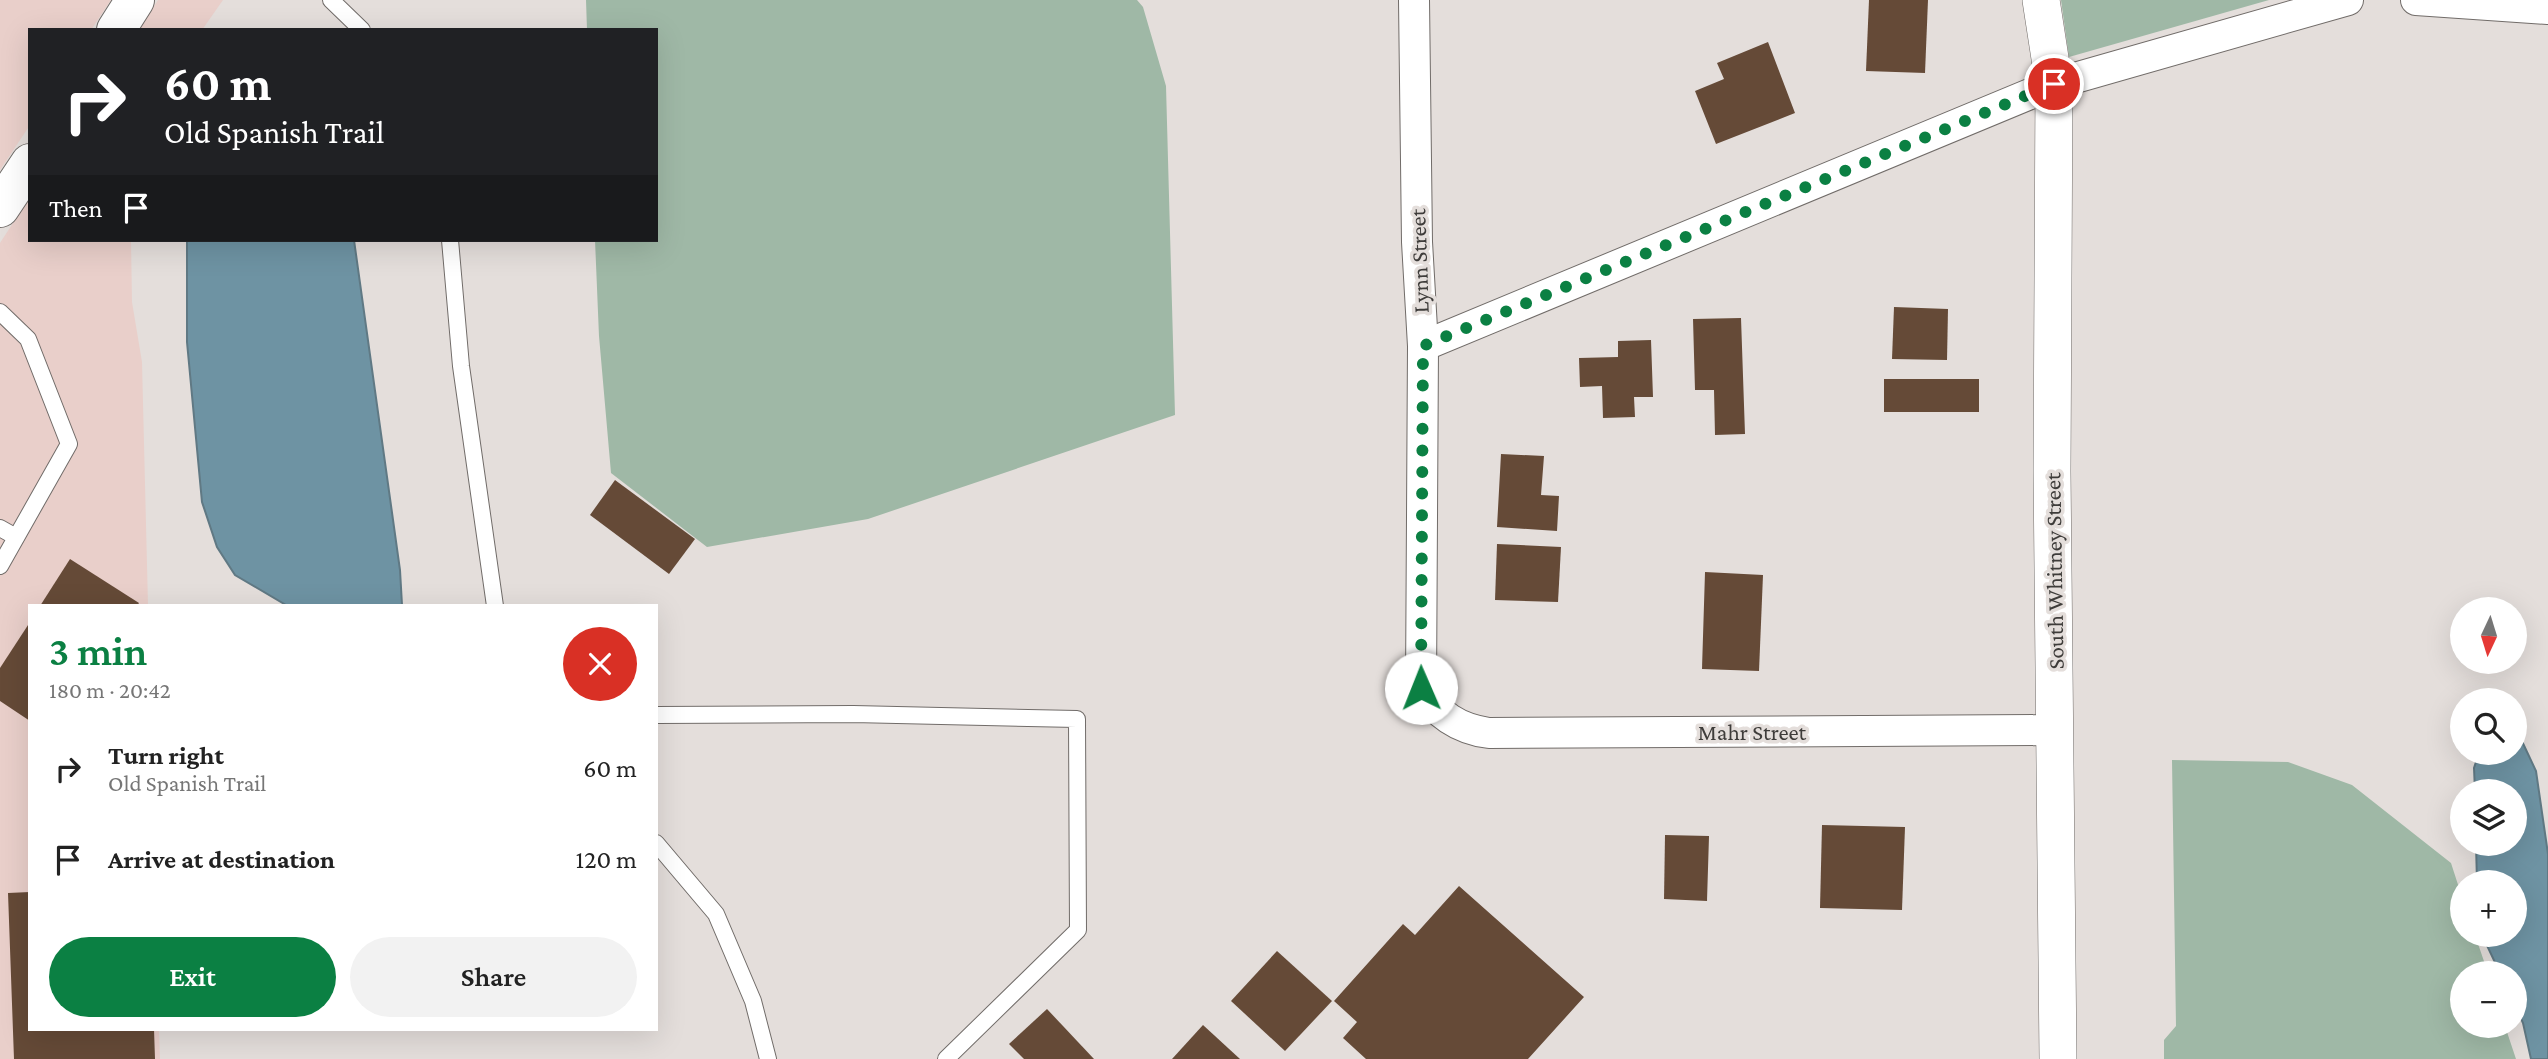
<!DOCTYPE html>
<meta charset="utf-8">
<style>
body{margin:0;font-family:"Crimson Pro",serif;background:#f2f2f2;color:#222;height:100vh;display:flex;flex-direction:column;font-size:26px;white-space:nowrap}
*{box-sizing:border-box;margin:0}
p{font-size:23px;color:#767676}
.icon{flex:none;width:38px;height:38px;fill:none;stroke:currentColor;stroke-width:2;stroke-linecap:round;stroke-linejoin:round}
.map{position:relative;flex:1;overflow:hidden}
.sheet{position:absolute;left:28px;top:604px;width:630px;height:427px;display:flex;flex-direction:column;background:#fff;border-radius:0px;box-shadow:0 7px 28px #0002}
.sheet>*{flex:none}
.top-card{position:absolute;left:28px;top:28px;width:630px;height:214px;border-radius:0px;box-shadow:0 7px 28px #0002;background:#202124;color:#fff;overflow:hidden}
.needle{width:46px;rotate:184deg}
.controls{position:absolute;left:2450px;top:597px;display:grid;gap:14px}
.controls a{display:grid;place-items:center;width:77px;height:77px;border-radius:50%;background:#fff;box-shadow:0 7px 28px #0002;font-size:35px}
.pin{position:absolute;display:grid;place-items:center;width:60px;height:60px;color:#fff;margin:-30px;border:4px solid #fff;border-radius:50%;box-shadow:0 2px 7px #0007}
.me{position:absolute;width:77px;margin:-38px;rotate:359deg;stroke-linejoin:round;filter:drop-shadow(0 0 5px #0008)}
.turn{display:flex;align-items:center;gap:24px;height:147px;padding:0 21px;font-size:32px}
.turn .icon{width:91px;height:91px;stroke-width:2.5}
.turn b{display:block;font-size:49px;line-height:60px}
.then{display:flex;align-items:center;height:66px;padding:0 21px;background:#0003;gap:14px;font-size:26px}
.round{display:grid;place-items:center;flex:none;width:74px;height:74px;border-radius:37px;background:#f2f2f2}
.overview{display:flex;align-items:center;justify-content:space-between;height:119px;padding:0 21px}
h1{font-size:42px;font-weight:600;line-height:52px;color:#0b8043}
.button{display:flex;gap:14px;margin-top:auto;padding:14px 21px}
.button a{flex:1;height:80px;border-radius:42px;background:#0b8043;color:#fff;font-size:28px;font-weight:600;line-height:80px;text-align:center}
.button a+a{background:#f2f2f2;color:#222}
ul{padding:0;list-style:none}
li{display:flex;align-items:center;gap:21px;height:91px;padding:0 21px}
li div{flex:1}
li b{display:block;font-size:26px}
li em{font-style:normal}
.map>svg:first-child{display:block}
</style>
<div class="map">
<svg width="2548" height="1059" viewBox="0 0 2548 1059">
<rect width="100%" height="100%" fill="#e4dedb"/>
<g fill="#e9cfca">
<path d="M0,0H111L91,30H30V125L0,170Z"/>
<path d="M158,0H223L202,30H139Z"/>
<path d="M30,197V240H131L132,302L142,362L148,605L30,606V1029H159L160,1059H0V243Z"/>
</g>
<g fill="#9fb8a6">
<path d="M586,0H1137L1143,7L1166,86L1175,415L868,519L707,547L611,473L599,336L595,240H656V30H587Z"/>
<path d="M2061,0H2269L2069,57Z"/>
<path d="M2172,760L2288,762L2352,785L2451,863L2462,897V934L2475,935L2488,973H2462V1026H2505L2516,1059H2164V1040L2176,1026Z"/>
</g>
<g fill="#6e93a3" stroke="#607984" stroke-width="2">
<path d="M187,240H354L400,570L402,605H286L235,575L217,547L202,502L187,342Z"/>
<path d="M2515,733L2520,737L2536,771L2548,854V1059H2531L2523,1023L2515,1005V973H2500L2482,935L2515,934V882H2477L2476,844H2515V791H2475L2474,768L2479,753L2515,752Z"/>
</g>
<g fill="#654a37">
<path d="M1869,0H1928L1925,73L1866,71Z"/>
<path d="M1768,42L1795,113L1716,144L1695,91L1724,79L1717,63Z"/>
<path d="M1894,307L1948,309L1947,360L1892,359Z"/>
<path d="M1741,318L1745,434L1715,435L1714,390H1695L1693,319Z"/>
<path d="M1651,340L1653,397H1634L1635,417L1603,418L1602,386L1580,387L1579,358L1618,357V341Z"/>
<rect x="1884" y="379" width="95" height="33"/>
<path d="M1501,454L1544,456L1541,495L1559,496L1557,531L1497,527Z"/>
<path d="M615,480L695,539L669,574L590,515Z"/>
<path d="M1497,544L1561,547L1558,602L1495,600Z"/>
<path d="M70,559L139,603L137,606H40Z"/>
<path d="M1705,572L1763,575L1759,671L1702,669Z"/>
<path d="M30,622V721L0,701V668Z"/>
<path d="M1822,825L1905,827L1902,910L1820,908Z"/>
<path d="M1665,835L1709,836L1707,901L1664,899Z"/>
<path d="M1459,886L1584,997L1528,1059H1366L1343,1038L1357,1022L1334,1001L1403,924L1415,935Z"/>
<path d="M30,892V1029H154L155,1059H14L8,893Z"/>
<path d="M1277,951L1332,1001L1285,1051L1231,1001Z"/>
<path d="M1047,1009L1094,1059H1024L1009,1044Z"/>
<path d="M1203,1025L1240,1059H1172Z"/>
</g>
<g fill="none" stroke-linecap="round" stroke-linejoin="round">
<g stroke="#716c69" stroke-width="18">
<g id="service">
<path d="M331,0L362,30"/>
<path d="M450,240L461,366L495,606"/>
<path d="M0,312L28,339L69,444L0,566"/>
<path d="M0,528L16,537"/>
<path d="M656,715L853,714L1077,719L1078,930L946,1059"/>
<path d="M656,843L716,914L753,1001L768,1059"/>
</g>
</g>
<g stroke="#716c69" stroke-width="32">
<g id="minor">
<path d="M1414,0L1417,242L1423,346L1421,688C1437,715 1459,729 1489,733L2057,730"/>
<path d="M2416,0L2548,9"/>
<path d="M1423,346L2054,84L2348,0"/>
</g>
</g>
<g stroke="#716c69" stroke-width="38">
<path id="tertiary" d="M2041,0L2054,84L2052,471L2058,1059"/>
</g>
<g stroke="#716c69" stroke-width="40">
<g id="trunk">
<path d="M116,30L135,0"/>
<path d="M0,208L30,163"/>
</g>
</g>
<use href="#service" stroke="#fff" stroke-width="16"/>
<use href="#minor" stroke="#fff" stroke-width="30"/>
<use href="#tertiary" stroke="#fff" stroke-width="37"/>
<use href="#trunk" stroke="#fff" stroke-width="38"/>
</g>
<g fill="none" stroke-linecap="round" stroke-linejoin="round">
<path stroke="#0b8043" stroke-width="12" stroke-dasharray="0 21.6" d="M1421,688L1423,346L2054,84"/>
</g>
<g text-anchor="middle" stroke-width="7" stroke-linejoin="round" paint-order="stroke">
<g font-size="23" fill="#3e3c3a" stroke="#e4dedb">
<text transform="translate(1419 261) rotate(-92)" y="8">Lynn Street</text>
<text transform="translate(2054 571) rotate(-91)" y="8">South Whitney Street</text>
<text x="1752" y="740">Mahr Street</text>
</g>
</g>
</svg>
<div class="controls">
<a><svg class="needle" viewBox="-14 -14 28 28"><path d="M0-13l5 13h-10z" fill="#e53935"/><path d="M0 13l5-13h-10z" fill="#767676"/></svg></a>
<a><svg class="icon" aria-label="search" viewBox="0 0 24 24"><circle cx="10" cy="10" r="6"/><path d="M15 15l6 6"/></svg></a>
<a><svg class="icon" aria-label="layers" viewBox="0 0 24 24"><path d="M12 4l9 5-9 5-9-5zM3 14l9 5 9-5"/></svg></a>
<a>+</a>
<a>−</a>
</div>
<div class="pin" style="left:2054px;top:84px;background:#d93025"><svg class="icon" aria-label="arrive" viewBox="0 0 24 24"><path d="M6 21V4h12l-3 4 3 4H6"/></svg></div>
<svg class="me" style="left:1421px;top:688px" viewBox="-20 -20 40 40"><circle r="19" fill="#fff"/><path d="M0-13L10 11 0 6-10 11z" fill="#0b8043"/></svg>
<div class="top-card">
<div class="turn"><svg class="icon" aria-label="right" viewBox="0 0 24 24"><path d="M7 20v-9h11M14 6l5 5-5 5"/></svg><div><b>60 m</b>Old Spanish Trail</div></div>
<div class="then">Then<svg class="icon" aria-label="arrive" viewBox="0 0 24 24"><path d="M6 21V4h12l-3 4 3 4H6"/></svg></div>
</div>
<section class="sheet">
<div class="overview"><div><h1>3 min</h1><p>180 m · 20:42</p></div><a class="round" style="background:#d93025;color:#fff"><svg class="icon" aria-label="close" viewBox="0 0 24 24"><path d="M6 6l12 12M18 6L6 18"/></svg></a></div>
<ul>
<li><svg class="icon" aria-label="right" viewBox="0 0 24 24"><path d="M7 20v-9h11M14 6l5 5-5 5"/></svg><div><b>Turn right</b><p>Old Spanish Trail</p></div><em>60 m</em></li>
<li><svg class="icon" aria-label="arrive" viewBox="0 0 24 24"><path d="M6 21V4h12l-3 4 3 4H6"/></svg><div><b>Arrive at destination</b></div><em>120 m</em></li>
</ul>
<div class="button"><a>Exit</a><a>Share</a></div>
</section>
</div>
